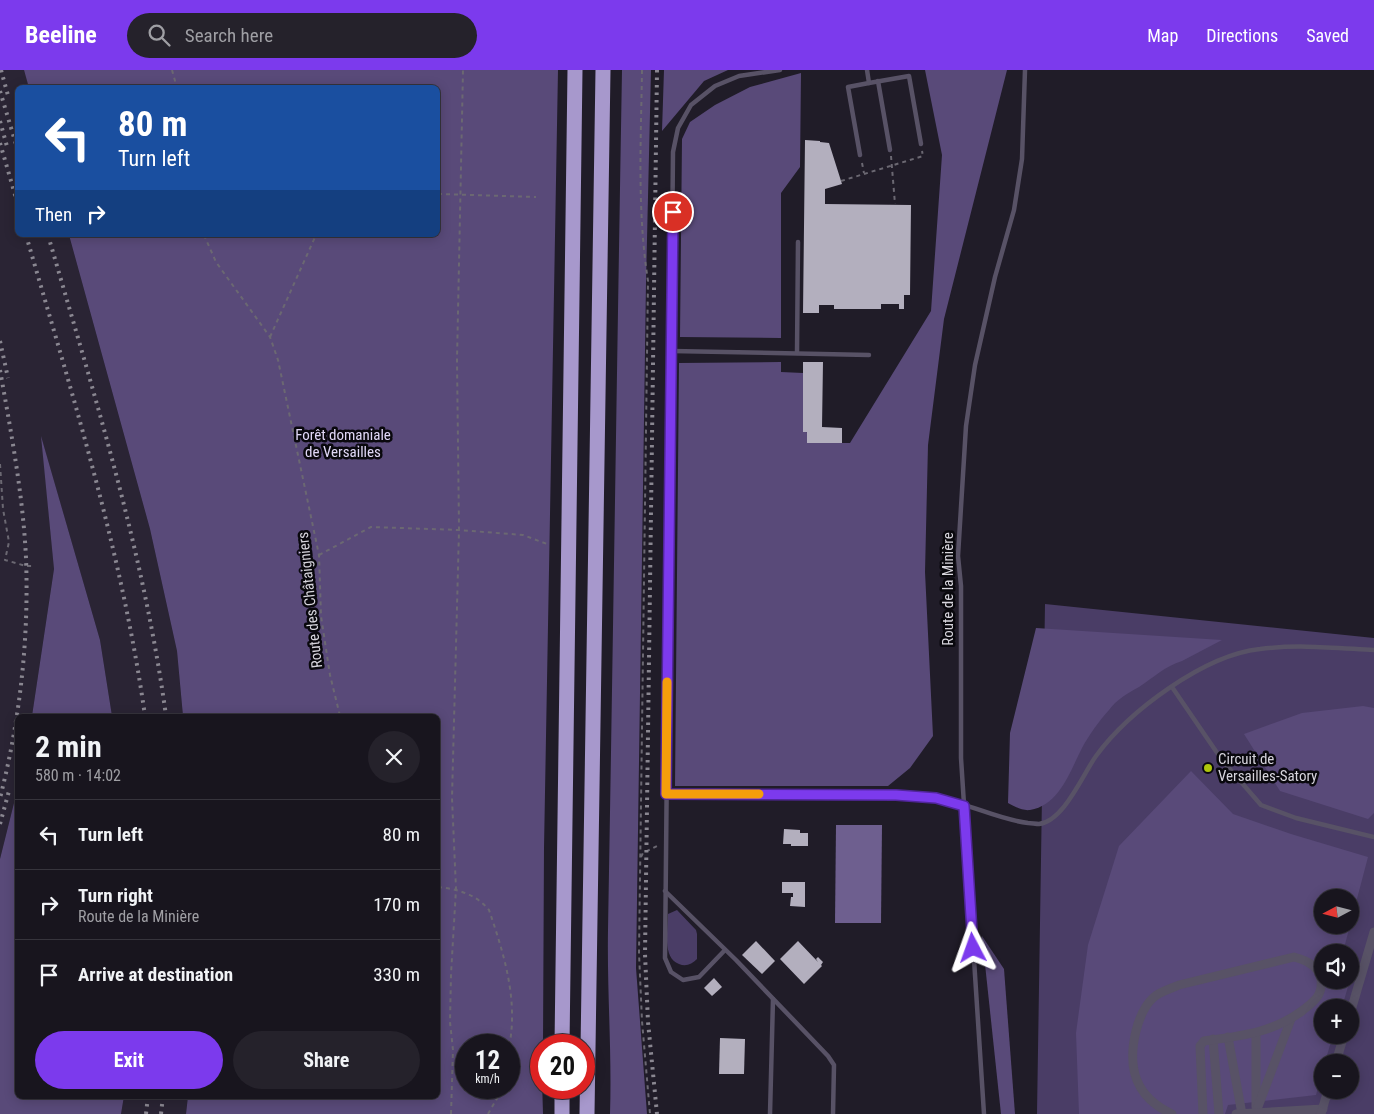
<!DOCTYPE html>
<meta charset="utf-8">
<style>
body{margin:0;font-family:"Roboto Condensed",sans-serif;background:#25222b;color:#f1f3f6;height:100vh;display:flex;flex-direction:column;font-size:19px;white-space:nowrap}
*{box-sizing:border-box;margin:0}
p{font-size:16px;color:#9f9fa4}
.icon{flex:none;width:28px;height:28px;fill:none;stroke:currentColor;stroke-width:2;stroke-linecap:round;stroke-linejoin:round}
.map{position:relative;flex:1;overflow:hidden}
.side{position:absolute;left:15px;top:644px;width:425px;height:385px;display:flex;flex-direction:column;background:#18151e;border-radius:8px;box-shadow:0 2px 12px #0003,0 0 0 1px #36343c}
.side>*{flex:none}
.top-card{position:absolute;left:15px;top:15px;width:425px;height:152px;border-radius:8px;box-shadow:0 2px 12px #0003,0 0 0 1px #36343c;background:#1a4fa0;color:#fff;overflow:hidden}
.needle{width:32px;rotate:263deg}
.fabs{position:absolute;left:1314px;top:819px;display:grid;gap:10px}
.fabs a{display:grid;place-items:center;width:45px;height:45px;border-radius:50%;background:#18151e;box-shadow:0 2px 12px #0003,0 0 0 1px #36343c;font-size:25px}
.speed{position:absolute;left:455px;top:964px;display:flex;gap:10px;font-size:25px;font-weight:700;text-align:center}
.speed>*{display:grid;place-content:center;width:65px;height:65px;border-radius:50%;background:#18151e;box-shadow:0 2px 12px #0003,0 0 0 1px #36343c;line-height:1}
.speed small{font-size:12px;font-weight:400}
.speed .limit{border:8px solid #d22;background:#fff;color:#111}
.pin{position:absolute;display:grid;place-items:center;width:42px;height:42px;color:#fff;margin:-21px;border:2px solid #fff;border-radius:50%;box-shadow:0 1px 5px #0007}
.me{position:absolute;width:55px;margin:-28px;rotate:356deg;stroke-linejoin:round;filter:drop-shadow(0 0 4px #0008)}
.turn{display:flex;align-items:center;gap:18px;height:105px;padding:0 20px;font-size:22px}
.turn .icon{width:65px;height:65px;stroke-width:2.5}
.turn b{display:block;font-size:35px;line-height:42px}
.then{display:flex;align-items:center;height:48px;padding:0 20px;background:#0003;gap:10px;font-size:19px}
.round{display:grid;place-items:center;flex:none;width:52px;height:52px;border-radius:26px;background:#25222b}
.overview{display:flex;align-items:center;justify-content:space-between;height:85px;padding:0 20px}
h1{font-size:30px;font-weight:700;line-height:38px}
.action{display:flex;gap:10px;margin-top:auto;padding:10px 20px}
.action a{flex:1;height:58px;border-radius:30px;background:#7c3aed;color:#fff;font-size:20px;font-weight:700;line-height:58px;text-align:center}
.action a+a{background:#25222b;color:#f1f3f6}
ul{padding:0;list-style:none}
li{display:flex;align-items:center;gap:15px;height:70px;padding:0 20px;border-top:1px solid #36343c}
li div{flex:1}
li b{display:block;font-size:19px}
li em{font-style:normal}
header{display:flex;align-items:center;gap:30px;box-sizing:border-box;height:70px;padding:0 25px;background:#7c3aed;color:#fff}
header strong{font-size:24px}
nav{display:flex;gap:28px;margin-inline-start:auto;font-size:18px}
.search{width:350px;height:45px;background:#25222b;display:flex;align-items:center;gap:12px;box-sizing:border-box;padding:0 18px;border-radius:28px;color:#9f9fa4;font-size:19px}
.map>svg:first-child{display:block}
</style>
<header>
<strong>Beeline</strong>
<div class="search"><svg class="icon" aria-label="search" viewBox="0 0 24 24"><circle cx="10" cy="10" r="6"/><path d="M15 15l6 6"/></svg>Search here</div>
<nav><a>Map</a><a>Directions</a><a>Saved</a></nav>
</header>
<div class="map">
<svg width="1374" height="1044" viewBox="0 0 1374 1044">
<rect width="100%" height="100%" fill="#201c28"/>
<g fill="#2a2434">
<path d="M0,0H24L29,17L18,18V165H69L150,459L177,581L183,646H112L100,570L42,370L54,499L32,646H18L17,721L0,789Z"/>
<path d="M124,1026H188L186,1044H121Z"/>
</g>
<g fill="#4a3d66" fill-rule="evenodd">
<path d="M1045,534L1374,568V1044H1037ZM1322,828H1350V855H1322ZM1322,882H1350V910H1322ZM1322,938H1350V965H1322ZM1322,992H1350V1020H1322Z"/>
<path d="M677,840L696,860L697,864V889C692,894 686,897 679,894C662,888 668,859 668,844Z"/>
</g>
<g fill="#594a79" fill-rule="evenodd">
<path d="M24,0H558L544,778L543,975H541L543,1044H186L188,1026H438V646H183L177,581L150,459L69,165H438V18H29ZM466,975H509V1018H466Z"/>
<path d="M622,0H651L646,212L636,898L647,1044H610C612,983 607,922 608,860C613,574 617,287 622,0Z"/>
<path d="M664,0H728L704,11L662,61Z"/>
<path d="M925,0H1007L944,249L928,375L925,502L933,666L910,698L888,716H675L679,293L781,292V302L803,303V361L842,373H850L931,241L942,85Z"/>
<path d="M801,3L800,97L781,123V268L680,267L682,69L690,52L715,35L750,17Z"/>
<path d="M41,366L100,570L112,646H32L54,499Z"/>
<path d="M1036,558L1222,570L1182,591C1165,596 1153,608 1139,617C1128,623 1116,630 1109,640C1099,651 1089,665 1082,678C1070,701 1060,735 1030,740C1022,741 1014,736 1008,733L1010,663Z"/>
<path d="M1363,636L1374,638V743L1368,749L1280,721L1244,664L1302,643Z"/>
<path d="M1191,701L1233,744L1291,764L1368,787L1343,882H1322V910H1350L1342,937L1322,938V965H1333L1325,992H1322V1002L1316,1025L1228,1035L1225,1044H1079L1076,963L1088,875L1119,776ZM1322,828H1350V855H1322Z"/>
<path d="M17,721L18,1026H124L121,1044H0V789Z"/>
<path d="M982,866L1004,899L1015,1044H1001Z"/>
</g>
<path fill="#6e5f8f" d="M836,755H882L881,853H835Z"/>
<g fill="#b3afbe">
<path d="M805,70L820,71V72L829,73L842,114L825,119V134L911,135L910,225H904V239H899V234H881V239H834V235H819V243H803Z"/>
<path d="M803,292H823L822,357L842,358V373H807V362H803Z"/>
<path d="M784,759L800,760V763H808V776H791V774H783Z"/>
<path d="M782,812H805V837L790,836L791,827H793V823H782Z"/>
<path d="M756,871L775,891L762,904L742,885Z"/>
<path d="M798,871L818,892L816,889L818,887L823,892L821,895L822,896L804,914L780,889Z"/>
<path d="M714,908L722,917L712,926L704,918Z"/>
<path d="M720,968L745,969L744,1004H719Z"/>
</g>
<g fill="none" stroke-linecap="round" stroke-linejoin="round">
<g stroke="#6b6872" stroke-width="2" stroke-dasharray="4 4" stroke-linecap="butt">
<path d="M172,0L177,18"/>
<path d="M642,0C641,70 637,141 648,211L639,883L642,951L650,1044"/>
<path d="M891,86L895,134"/>
<path d="M862,93L864,103"/>
<path d="M841,111L923,86L922,81"/>
<path d="M438,124L536,127"/>
<path d="M204,165L216,192L270,267L278,290L319,485L321,546L330,605L340,646"/>
<path d="M270,267L316,165"/>
<path d="M0,394L3,439L9,472L5,490L26,496H32"/>
<path d="M319,485L371,457L459,460L523,465L547,474"/>
<path d="M641,787L643,783L659,775"/>
<path d="M438,817C457,819 476,824 489,840C501,875 513,913 512,950C512,960 510,969 510,978C510,987 514,1000 509,1008"/>
<path d="M451,1044L453,980L450,952L451,904L456,819L452,728L459,460L457,290L463,0"/>
<path d="M488,1044L503,1018"/>
</g>
<g stroke="#585266" stroke-width="4.5">
<path d="M878,11L890,80"/>
<path d="M869,13L909,6L921,74"/>
<path d="M860,85L848,17L869,13L867,0"/>
<path d="M672,281L869,285"/>
<path d="M797,283L798,172"/>
<path d="M1172,617L1222,690L1261,735L1296,748L1374,767"/>
<path d="M666,724C717,723 768,724 819,724C857,725 895,724 933,728C965,731 995,749 1028,753C1031,753 1036,754 1039,754C1064,751 1083,704 1096,686C1129,641 1204,585 1260,579C1298,574 1336,578 1374,580"/>
<path d="M665,821L736,890L828,986L834,995L833,1044"/>
<path d="M725,880L699,907L683,910L671,902L665,888L673,82L678,58L691,35L715,16L739,6L780,0"/>
<path d="M770,1044L773,929"/>
<path d="M984,1044L961,688V516L958,486L966,356L975,295L995,207L1014,140L1022,89L1025,0"/>
</g>
<g stroke="#585266" stroke-width="9">
<path d="M1350,944L1374,862"/>
<path d="M1256,963V1037"/>
<path d="M1228,967L1242,1044"/>
<path d="M1213,969L1219,1044"/>
<path d="M1336,992L1344,965"/>
<path d="M1256,1042L1291,949"/>
<path d="M1172,1044C1135,1027 1127,998 1136,961C1139,949 1145,935 1154,927C1161,921 1170,919 1179,915L1294,887C1306,890 1319,896 1321,910C1323,926 1313,932 1302,941C1272,963 1240,966 1204,971L1200,976L1203,1044"/>
<path d="M1236,1044L1323,1039"/>
<path d="M1321,1044L1328,1020"/>
</g>
<g stroke="#a798cc" stroke-width="15">
<path d="M562,975L575,0"/>
<path d="M562,1044V1018"/>
<path d="M587,1044L603,0"/>
</g>
<g stroke="#8a8791" stroke-width="4" stroke-dasharray="2.5 5" stroke-linecap="butt">
<path d="M1,0L9,29"/>
<path d="M657,0L645,884L648,952L657,1044"/>
<path d="M0,21L18,81"/>
<path d="M0,51L8,80"/>
<path d="M0,73L18,135"/>
<path d="M26,165C72,324 122,482 145,646"/>
<path d="M48,165C94,324 144,483 166,646"/>
<path d="M0,271L8,308"/>
<path d="M0,300C11,362 23,425 26,488C29,569 20,650 0,728"/>
<path d="M0,754L9,721"/>
<path d="M146,1044L148,1026"/>
<path d="M161,1044L163,1026"/>
</g>
</g>
<g fill="none" stroke-linecap="round" stroke-linejoin="round">
<g stroke="#51269a" stroke-width="12">
<path id="route" d="M673,142L666,724L896,725L936,728L964,736L973,878"/>
</g>
<use href="#route" stroke="#7c3aed" stroke-width="9"/>
<path stroke="#f59e0b" stroke-width="9" d="M667,612L666,724H759"/>
</g>
<circle fill="#aec60b" stroke="#09080d" stroke-width="2" cx="1208" cy="698" r="5"/>
<g text-anchor="middle" stroke-width="5" stroke-linejoin="round" paint-order="stroke">
<g font-size="15" fill="#e0d7f6" stroke="#09080d">
<text x="343" y="370">Forêt domaniale<tspan x="343" dy="17">de Versailles</tspan></text>
</g>
<g font-size="15" fill="#d7d5dd" stroke="#09080d">
<text transform="translate(948 519) rotate(-90)" y="5">Route de la Minière</text>
<text transform="translate(310 530) rotate(-96)" y="5">Route des Châtaigniers</text>
</g>
<g font-size="15" fill="#d7d5dd" stroke="#09080d" text-anchor="start">
<text x="1218" y="694">Circuit de<tspan x="1218" dy="17">Versailles-Satory</tspan></text>
</g>
</g>
</svg>
<div class="fabs">
<a><svg class="needle" viewBox="-14 -14 28 28"><path d="M0-13l5 13h-10z" fill="#e53935"/><path d="M0 13l5-13h-10z" fill="#9f9fa4"/></svg></a>
<a><svg class="icon" aria-label="sound" viewBox="0 0 24 24"><path d="M4 9h4l5-4v14l-5-4H4zM17 9q2 3 0 6"/></svg></a>
<a>+</a>
<a>−</a>
</div>
<div class="speed"><div>12<small>km/h</small></div><div class="limit">20</div></div>
<div class="pin" style="left:673px;top:142px;background:#d93025"><svg class="icon" aria-label="arrive" viewBox="0 0 24 24"><path d="M6 21V4h12l-3 4 3 4H6"/></svg></div>
<svg class="me" style="left:973px;top:878px" viewBox="-20 -20 40 40"><path d="M0-17L14 15 0 8-14 15z" fill="#7c3aed" stroke="#fff" stroke-width="4"/></svg>
<div class="top-card">
<div class="turn"><svg class="icon" aria-label="left" viewBox="0 0 24 24"><path d="M17 20v-9H6M10 6l-5 5 5 5"/></svg><div><b>80 m</b>Turn left</div></div>
<div class="then">Then<svg class="icon" aria-label="right" viewBox="0 0 24 24"><path d="M7 20v-9h11M14 6l5 5-5 5"/></svg></div>
</div>
<section class="side">
<div class="overview"><div><h1>2 min</h1><p>580 m · 14:02</p></div><a class="round"><svg class="icon" aria-label="close" viewBox="0 0 24 24"><path d="M6 6l12 12M18 6L6 18"/></svg></a></div>
<ul>
<li><svg class="icon" aria-label="left" viewBox="0 0 24 24"><path d="M17 20v-9H6M10 6l-5 5 5 5"/></svg><div><b>Turn left</b></div><em>80 m</em></li>
<li><svg class="icon" aria-label="right" viewBox="0 0 24 24"><path d="M7 20v-9h11M14 6l5 5-5 5"/></svg><div><b>Turn right</b><p>Route de la Minière</p></div><em>170 m</em></li>
<li><svg class="icon" aria-label="arrive" viewBox="0 0 24 24"><path d="M6 21V4h12l-3 4 3 4H6"/></svg><div><b>Arrive at destination</b></div><em>330 m</em></li>
</ul>
<div class="action"><a>Exit</a><a>Share</a></div>
</section>
</div>
